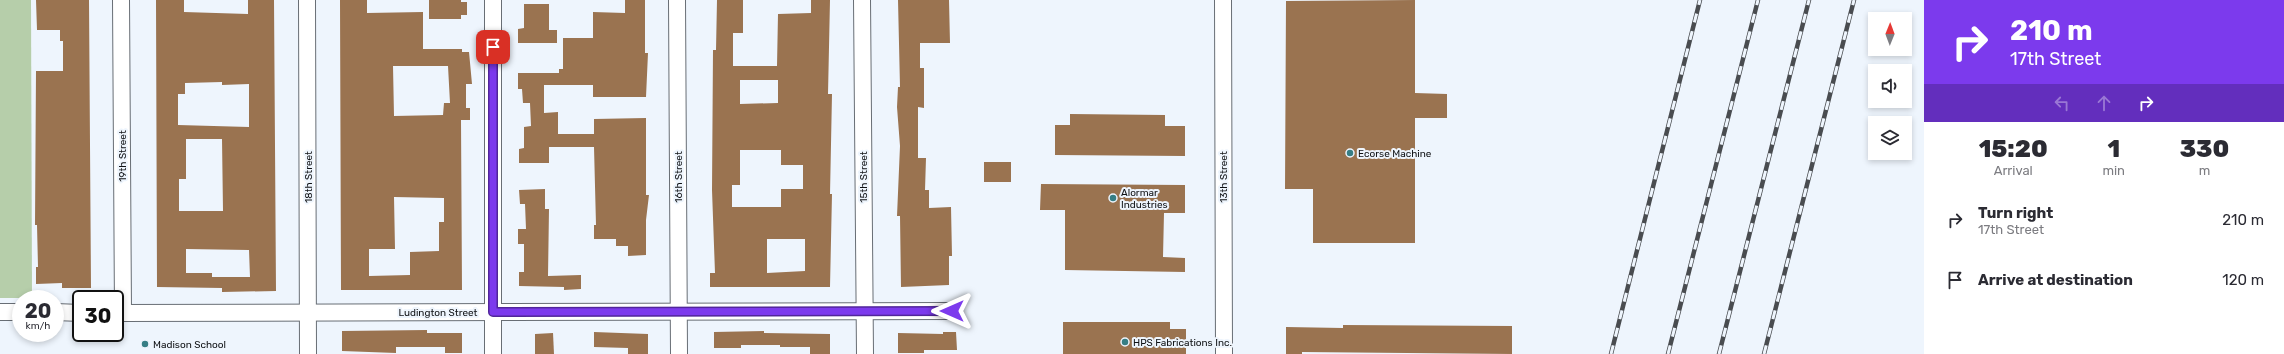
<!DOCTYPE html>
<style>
body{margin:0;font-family:Rubik,sans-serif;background:#f2f2f3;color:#2b2b33;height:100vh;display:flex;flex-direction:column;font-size:15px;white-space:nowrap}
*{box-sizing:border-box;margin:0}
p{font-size:13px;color:#7c7c81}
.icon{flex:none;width:22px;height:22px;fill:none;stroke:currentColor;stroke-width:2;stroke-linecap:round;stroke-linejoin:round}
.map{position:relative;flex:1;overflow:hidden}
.side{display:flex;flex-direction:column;background:#fff;width:360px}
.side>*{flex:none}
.hud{background:#7c3aed;color:#fff;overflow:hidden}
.needle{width:26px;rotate:1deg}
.buttons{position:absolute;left:1868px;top:12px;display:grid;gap:8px}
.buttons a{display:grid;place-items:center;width:44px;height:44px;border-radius:0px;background:#fff;box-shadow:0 2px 6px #0003;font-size:20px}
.speed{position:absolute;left:12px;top:290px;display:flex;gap:8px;font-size:20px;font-weight:700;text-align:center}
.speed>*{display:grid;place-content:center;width:52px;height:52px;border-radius:50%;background:#fff;box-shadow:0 2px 6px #0003;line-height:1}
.speed small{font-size:10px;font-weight:400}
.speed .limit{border:2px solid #111;border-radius:6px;background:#fff;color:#111}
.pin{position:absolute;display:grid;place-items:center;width:34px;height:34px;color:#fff;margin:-17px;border-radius:8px;box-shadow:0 2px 6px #0006}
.me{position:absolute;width:44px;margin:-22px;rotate:270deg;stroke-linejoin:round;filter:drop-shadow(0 0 3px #0008)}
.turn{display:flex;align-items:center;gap:14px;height:84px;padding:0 20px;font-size:18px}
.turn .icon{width:52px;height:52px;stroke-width:2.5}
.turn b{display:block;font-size:28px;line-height:34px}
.lanes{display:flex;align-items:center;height:38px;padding:0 20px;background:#0003;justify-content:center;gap:20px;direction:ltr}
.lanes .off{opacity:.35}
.eta{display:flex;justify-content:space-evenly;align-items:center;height:68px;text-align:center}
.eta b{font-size:24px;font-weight:800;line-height:28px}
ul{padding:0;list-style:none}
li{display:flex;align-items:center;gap:12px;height:60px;padding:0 20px}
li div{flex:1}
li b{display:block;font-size:15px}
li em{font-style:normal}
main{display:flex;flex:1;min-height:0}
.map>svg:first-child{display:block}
</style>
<main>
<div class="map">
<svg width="1924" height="354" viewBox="0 0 1924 354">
<rect width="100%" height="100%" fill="#eef5fd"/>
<path fill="#b6ceaa" d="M0,0H31L32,298H0Z"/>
<g fill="#9a7350" fill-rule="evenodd">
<path d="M36,0H89L91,288H62V283L36,284V267H38L37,225H35L36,71H63V41H60V30H37Z"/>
<path d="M156,0H184V12L248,14V0H274L276,291L222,292V288L157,287ZM222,82V85L249,84V127L178,125V94H185V83ZM186,139H222L223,211H179V179H186ZM186,249L249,250L250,277H212V273H186Z"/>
<path d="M340,0H367V13L423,12V49H462V52H469L472,84H466V108H470V120H461L462,290H341ZM393,66H448L450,103H444L443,115L394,116ZM394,197L444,198V222H439V251L410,252V275L369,276V249H395Z"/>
<path d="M429,0H461V2H467V15H461V19H429Z"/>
<path d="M625,0H645V53H648L646,97H593V85H544V113L558,112V134H594V119L646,118V195H649L646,220V255L628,256V246H616V239H594V225H596L594,147H549V163H519V149L524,148V127L531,126L530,103H523L522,89H518V73H559V69H563V38H593V12L625,13Z"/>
<path d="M717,0H743V33H733V66H777L778,14L811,13V0H830L828,94H832L830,194H832L830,287H710V273H715L712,190L713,50H716ZM740,80H778V103L740,104ZM740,150H781V165H803V189H781V207H732V185H740ZM767,239H805V271L767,273Z"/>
<path d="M898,0H949L950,43H920V68H924V108L918,107V158H926L925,190H929V208L951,207L952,256H949V285L901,287L900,216H897L900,146L897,107L898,87H900Z"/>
<path d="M1415,0V93L1447,94V118H1415V243H1313V189H1285L1286,1Z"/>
<path d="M524,4H549V30H557V43H518V29L524,28Z"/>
<path d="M1070,114L1165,115V126H1185V156L1055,155V125H1070Z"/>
<rect x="984" y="162" width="27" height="20"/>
<path d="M1041,184L1185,185V213H1164L1163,257L1185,258V272L1065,270V210H1040Z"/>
<path d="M545,189V209H549L548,276L581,275V289L564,290V287L519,286V272H524V244H518V229H526L525,204H520L519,190Z"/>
<path d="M1063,322H1170V329H1186V354H1063Z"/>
<path d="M1343,325L1512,326V354L1302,352V354H1286V327L1343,328Z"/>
<path d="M427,330V333H462V353H445V347H396V353L342,351V331Z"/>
<path d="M764,331V333L830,334V354H810V347H780V345H741V348H714V332Z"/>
<path d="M594,332L648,334V354H628V348L594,347Z"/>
<path d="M943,332H956L957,350H924V353H898V333L943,334Z"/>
<path d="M553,333L554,354H535V334Z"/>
</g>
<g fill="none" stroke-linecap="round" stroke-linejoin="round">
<g stroke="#686e75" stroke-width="18">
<g id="street">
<path d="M121,0L123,313"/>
<path d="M307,0L308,354"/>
<path d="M493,0V354"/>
<path d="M677,0L679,354"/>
<path d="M862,0L865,354"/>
<path d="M1223,0L1224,354"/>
<path d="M0,312H21"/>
<path d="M55,312L81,313"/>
<path d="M115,313L952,311"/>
</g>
</g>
<use href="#street" stroke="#fff" stroke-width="16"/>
<g stroke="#494c50" stroke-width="4.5">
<g id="rail">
<path d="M1611,354L1700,0"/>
<path d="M1668,354L1758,0"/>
<path d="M1719,354L1809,0"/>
<path d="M1764,354L1854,0"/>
</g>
</g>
<use href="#rail" stroke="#eef5fd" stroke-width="3" stroke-dasharray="9" stroke-linecap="butt"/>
</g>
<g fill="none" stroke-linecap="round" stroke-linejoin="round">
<g stroke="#51269a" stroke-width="10">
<path id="route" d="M493,47V312L952,311"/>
</g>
<use href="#route" stroke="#7c3aed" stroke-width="7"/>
</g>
<g fill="#367e85" stroke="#eef5fd" stroke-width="1.5">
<circle cx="1350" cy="153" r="4"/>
<circle cx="1113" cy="198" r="4"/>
<circle cx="1125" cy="342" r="4"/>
<circle cx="145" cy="344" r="4"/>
</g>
<g text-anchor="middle" stroke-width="4" stroke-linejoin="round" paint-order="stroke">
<g font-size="10" fill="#0f1114" stroke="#eef5fd" text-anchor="start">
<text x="1358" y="157">Ecorse Machine</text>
<text x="1121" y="196">Alormar<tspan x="1121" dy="12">Industries</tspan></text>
<text x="1133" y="346">HPS Fabrications Inc.</text>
<text x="153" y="348">Madison School</text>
</g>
<g font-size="10" fill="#0f1114" stroke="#eef5fd">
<text transform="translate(122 156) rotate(-90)" y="4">19th Street</text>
<text transform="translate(308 177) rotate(-90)" y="4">18th Street</text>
<text transform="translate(678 177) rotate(-90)" y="4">16th Street</text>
<text transform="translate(863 177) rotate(-90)" y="4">15th Street</text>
<text transform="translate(1223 177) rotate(-90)" y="4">13th Street</text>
<text x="438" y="316">Ludington Street</text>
</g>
</g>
</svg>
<div class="buttons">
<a><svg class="needle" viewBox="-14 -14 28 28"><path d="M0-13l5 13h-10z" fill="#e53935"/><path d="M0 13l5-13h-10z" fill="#7c7c81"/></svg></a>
<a><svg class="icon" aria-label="sound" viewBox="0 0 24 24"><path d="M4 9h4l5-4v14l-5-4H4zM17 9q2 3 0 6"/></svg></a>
<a><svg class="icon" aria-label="layers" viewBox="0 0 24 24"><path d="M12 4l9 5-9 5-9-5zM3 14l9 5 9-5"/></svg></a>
</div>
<div class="speed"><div>20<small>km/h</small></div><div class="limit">30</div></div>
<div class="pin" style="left:493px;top:47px;background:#d93025"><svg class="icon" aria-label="arrive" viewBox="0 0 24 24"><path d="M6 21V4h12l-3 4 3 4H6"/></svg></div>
<svg class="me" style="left:952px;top:311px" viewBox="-20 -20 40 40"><path d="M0-17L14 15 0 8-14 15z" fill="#7c3aed" stroke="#fff" stroke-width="4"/></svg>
</div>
<section class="side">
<div class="hud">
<div class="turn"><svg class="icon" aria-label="right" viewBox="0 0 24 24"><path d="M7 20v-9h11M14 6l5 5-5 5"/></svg><div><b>210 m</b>17th Street</div></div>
<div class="lanes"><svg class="icon off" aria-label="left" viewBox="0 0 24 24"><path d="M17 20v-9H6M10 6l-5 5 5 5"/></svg><svg class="icon off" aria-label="ahead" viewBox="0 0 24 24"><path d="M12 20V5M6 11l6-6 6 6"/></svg><svg class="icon" aria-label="right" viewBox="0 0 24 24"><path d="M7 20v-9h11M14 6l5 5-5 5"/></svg></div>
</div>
<div class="eta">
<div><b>15:20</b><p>Arrival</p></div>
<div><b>1</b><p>min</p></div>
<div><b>330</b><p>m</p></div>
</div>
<ul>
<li><svg class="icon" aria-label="right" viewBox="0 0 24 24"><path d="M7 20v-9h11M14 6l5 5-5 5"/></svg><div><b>Turn right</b><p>17th Street</p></div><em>210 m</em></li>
<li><svg class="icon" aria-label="arrive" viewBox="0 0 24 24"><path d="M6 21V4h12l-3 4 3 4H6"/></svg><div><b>Arrive at destination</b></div><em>120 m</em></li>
</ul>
</section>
</main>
